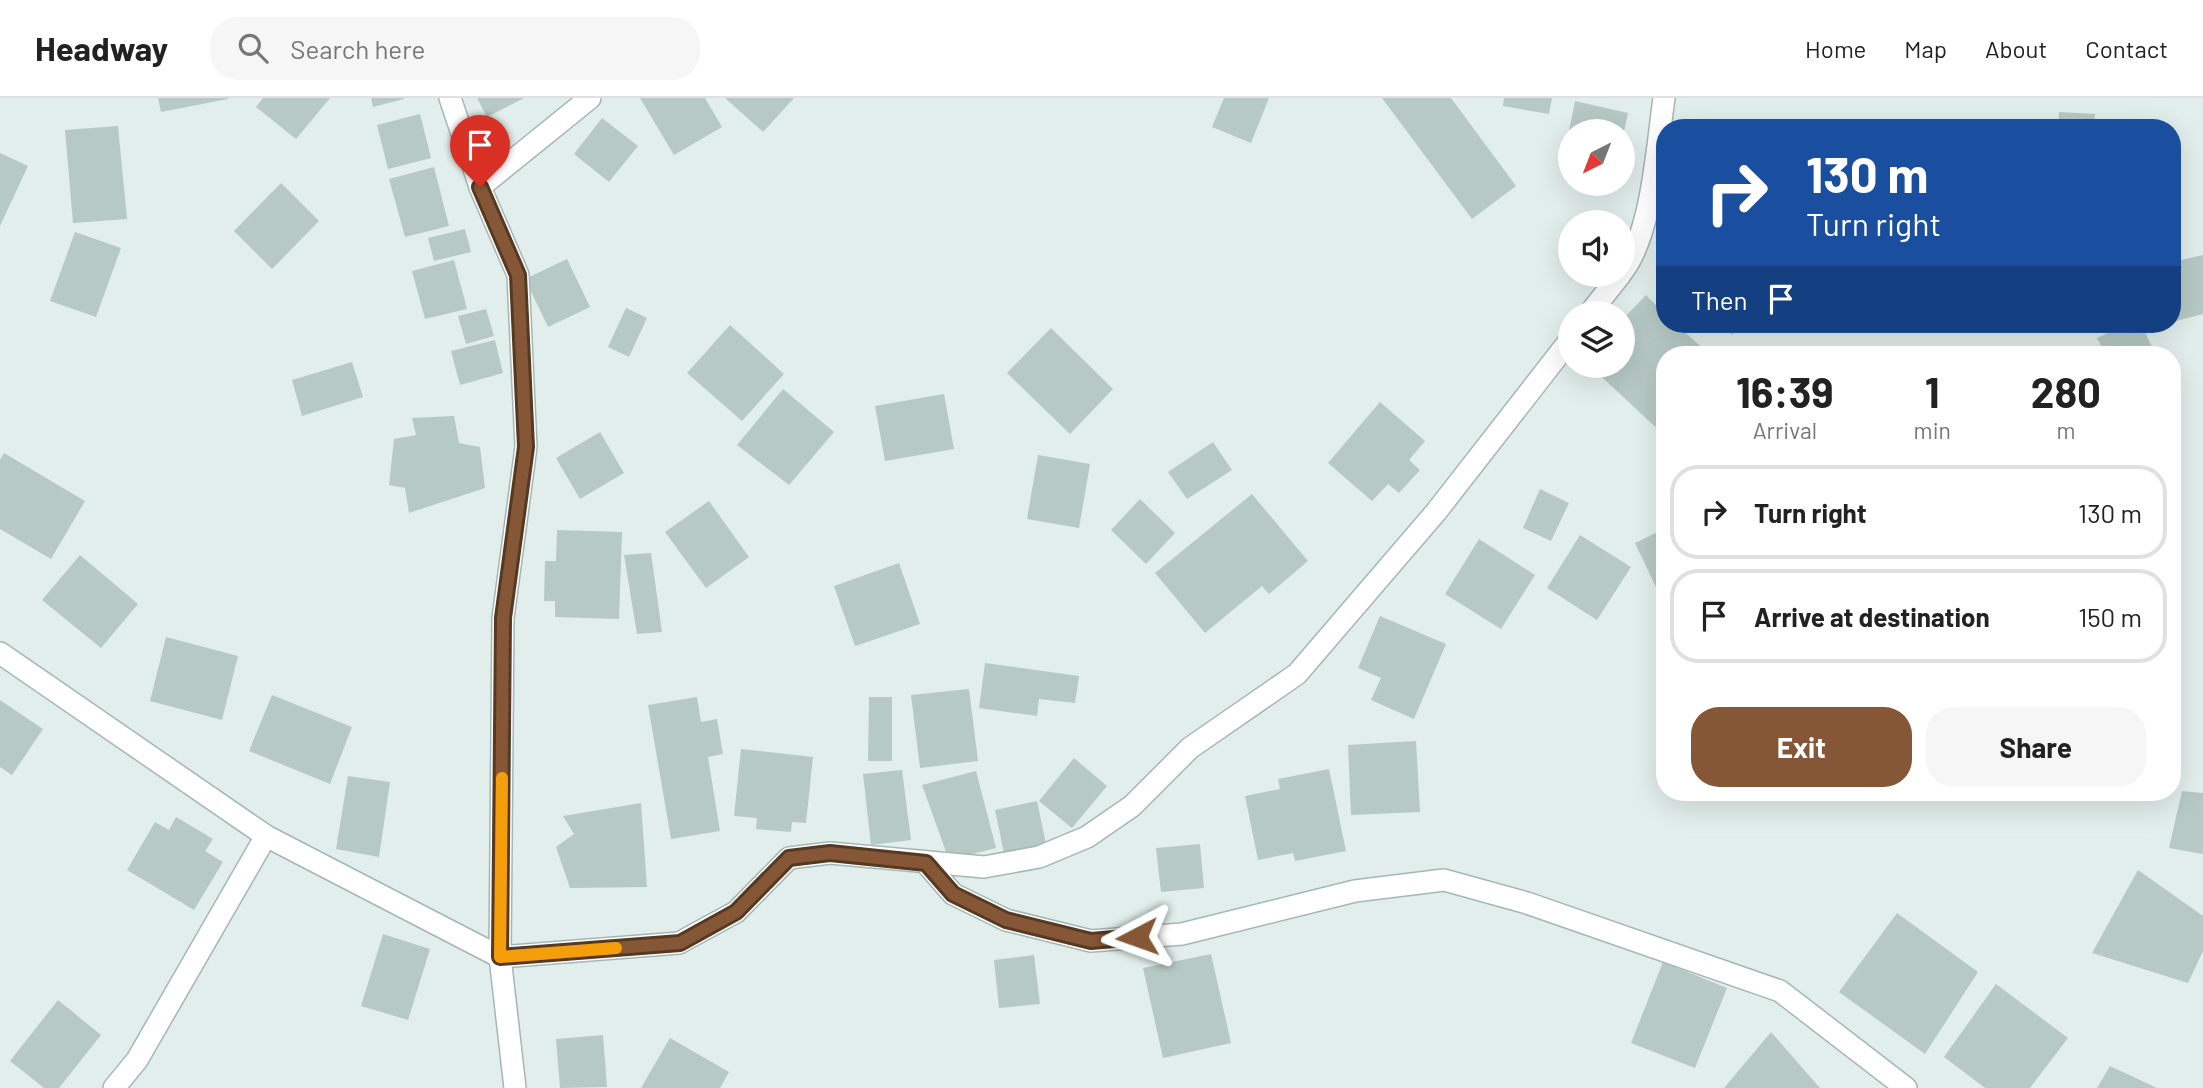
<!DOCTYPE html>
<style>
body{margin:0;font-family:Barlow,sans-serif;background:#f6f6f6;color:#222;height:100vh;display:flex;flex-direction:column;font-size:26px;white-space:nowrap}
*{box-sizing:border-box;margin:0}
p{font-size:23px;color:#767676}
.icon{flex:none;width:38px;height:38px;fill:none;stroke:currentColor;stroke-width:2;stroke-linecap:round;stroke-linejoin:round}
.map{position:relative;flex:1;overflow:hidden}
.sheet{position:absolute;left:1656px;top:248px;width:525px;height:455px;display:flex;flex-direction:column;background:#fff;border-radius:28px;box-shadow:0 7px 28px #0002}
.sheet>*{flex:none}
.top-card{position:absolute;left:1656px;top:21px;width:525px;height:214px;border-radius:28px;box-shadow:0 7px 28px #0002;background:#1a4fa0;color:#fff;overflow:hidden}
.needle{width:46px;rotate:222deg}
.buttons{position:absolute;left:1558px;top:21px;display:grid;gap:14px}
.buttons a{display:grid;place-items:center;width:77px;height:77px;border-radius:50%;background:#fff;box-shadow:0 7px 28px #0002;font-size:35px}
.pin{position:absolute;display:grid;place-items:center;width:60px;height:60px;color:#fff;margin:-72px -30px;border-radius:50% 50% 50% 0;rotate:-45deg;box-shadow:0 0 7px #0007}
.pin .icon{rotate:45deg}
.me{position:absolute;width:77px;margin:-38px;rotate:266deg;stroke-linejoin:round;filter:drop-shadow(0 0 5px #0008)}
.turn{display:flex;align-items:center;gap:24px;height:147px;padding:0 35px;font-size:32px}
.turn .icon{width:91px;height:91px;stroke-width:2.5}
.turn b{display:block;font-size:49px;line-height:60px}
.then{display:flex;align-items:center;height:66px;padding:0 35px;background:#0003;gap:14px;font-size:26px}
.eta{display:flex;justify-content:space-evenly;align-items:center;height:119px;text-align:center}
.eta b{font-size:42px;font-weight:700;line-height:49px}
.cta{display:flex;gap:14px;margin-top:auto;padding:14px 35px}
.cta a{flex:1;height:80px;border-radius:28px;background:#855736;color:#fff;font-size:28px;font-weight:700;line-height:80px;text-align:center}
.cta a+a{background:#f6f6f6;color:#222}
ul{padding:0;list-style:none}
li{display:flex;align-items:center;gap:21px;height:94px;margin:0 14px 10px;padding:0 21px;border:4px solid #e0e0e0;border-radius:28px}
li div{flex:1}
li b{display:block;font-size:26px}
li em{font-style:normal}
header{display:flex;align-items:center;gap:42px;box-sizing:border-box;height:98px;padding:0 35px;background:#fff;border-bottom:2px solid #e0e0e0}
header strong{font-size:33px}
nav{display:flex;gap:38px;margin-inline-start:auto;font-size:24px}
.search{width:490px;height:63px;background:#f6f6f6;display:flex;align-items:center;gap:18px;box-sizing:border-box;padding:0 24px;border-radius:28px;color:#767676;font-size:26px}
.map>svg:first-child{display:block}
</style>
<header>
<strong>Headway</strong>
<div class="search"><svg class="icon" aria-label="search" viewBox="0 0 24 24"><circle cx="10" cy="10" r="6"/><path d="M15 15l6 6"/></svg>Search here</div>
<nav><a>Home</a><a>Map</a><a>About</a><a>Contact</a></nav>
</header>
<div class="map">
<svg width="2203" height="990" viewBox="0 0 2203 990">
<rect width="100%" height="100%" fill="#e2eeeb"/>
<g fill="#b7c9c4">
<path d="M158,0H228V1L161,14Z"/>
<path d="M263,0H330L296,41L256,9Z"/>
<path d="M371,0H404V1L373,9Z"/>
<path d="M477,0H524L487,19Z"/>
<path d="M640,0H705L722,29L674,57Z"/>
<path d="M725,0H794L763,34Z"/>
<path d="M1224,0H1269L1251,45L1212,29Z"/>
<path d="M1382,0H1451L1516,88L1472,121Z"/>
<path d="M1504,0H1552L1549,16L1503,8Z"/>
<path d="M1575,3L1628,15L1624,33H1569Z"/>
<path d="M2059,14L2095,16L2094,30H2058Z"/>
<path d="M420,16L431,60L388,71L377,27Z"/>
<path d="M602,20L638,48L609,84L574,56Z"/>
<path d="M1731,24L1732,30H1686V28Z"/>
<path d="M118,28L127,121L73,125L65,32Z"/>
<path d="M0,55L28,68L0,128Z"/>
<path d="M434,69L449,128L405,139L389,81Z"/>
<path d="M281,85L319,123L272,171L234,133Z"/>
<path d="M465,131L471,154L434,163L428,140Z"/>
<path d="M75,134L121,150L96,219L50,203Z"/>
<path d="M2203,157V216L2172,224V164Z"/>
<path d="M567,161L590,209L548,229L525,181Z"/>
<path d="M454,162L467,211L425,221L412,173Z"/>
<path d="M1646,197L1664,215V226H1676L1710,257H1664V337L1590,268H1622V222Z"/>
<path d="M626,210L647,220L629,259L608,249Z"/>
<path d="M486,211L494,238L466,246L458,218Z"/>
<path d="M1722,226H1745L1732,237Z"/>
<path d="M2128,226H2141L2156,257H2106L2097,240Z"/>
<path d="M730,227L784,276L742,323L687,275Z"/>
<path d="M1051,230L1113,291L1070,336L1007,275Z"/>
<path d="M495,242L503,275L460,287L451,253Z"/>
<path d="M352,264L363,299L302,318L292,282Z"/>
<path d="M783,291L834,334L789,387L737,347Z"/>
<path d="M944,296L954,351L885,363L875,308Z"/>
<path d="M1380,304L1425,343L1409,362L1420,372L1399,395L1388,386L1372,403L1328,365Z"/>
<path d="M454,318L459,345L480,349L485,390L409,415L405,390L389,387L394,341L416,337L412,320Z"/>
<path d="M600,334L624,375L580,401L556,360Z"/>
<path d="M1213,344L1232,372L1187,401L1168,374Z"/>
<path d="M4,355L85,403L51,461L0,431V362Z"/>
<path d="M1038,357L1090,366L1079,430L1027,421Z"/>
<path d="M1540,391L1569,405L1551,443L1523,430Z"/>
<path d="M1252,396L1308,463L1269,496L1262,488L1205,535L1155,475Z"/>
<path d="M1140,401L1175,435L1146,466L1111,432Z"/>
<path d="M709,403L749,459L706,490L665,434Z"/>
<path d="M1664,431V506L1635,445Z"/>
<path d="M557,432L622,434L619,521L555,519V503H544L545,463H556Z"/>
<path d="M1580,437L1631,469L1597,522L1547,490Z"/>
<path d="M1479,441L1535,477L1501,531L1445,496Z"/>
<path d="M651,455L662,534L637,536L624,457Z"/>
<path d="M80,457L138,506L101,550L42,502Z"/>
<path d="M899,465L920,526L855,548L834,488Z"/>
<path d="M1380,518L1446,546L1414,621L1371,602L1381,580L1358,570Z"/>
<path d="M166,539L238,558L222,622L150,603Z"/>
<path d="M985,565L1079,578L1075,605L1039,601L1037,618L979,610Z"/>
<path d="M969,591L978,663L920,670L911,597Z"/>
<path d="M272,597L352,629L330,686L249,653Z"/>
<path d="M697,599L701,624L717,621L723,656L708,659L720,733L671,741L648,607Z"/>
<path d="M869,599H892V663H868Z"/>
<path d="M0,602L43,631L12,677L0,669Z"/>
<path d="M1416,643L1420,714L1351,717L1348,647Z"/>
<path d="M741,651L813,659L806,725L792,724L791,734L756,731L757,720L734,718Z"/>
<path d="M1074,660L1107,688L1072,730L1039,703Z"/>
<path d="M1329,671L1346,753L1295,763L1293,755L1258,762L1245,698L1280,691L1278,681Z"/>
<path d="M902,672L911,742L871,747L863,676Z"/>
<path d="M976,673L996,750L949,762L922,687Z"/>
<path d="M348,678L390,684L379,759L336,751Z"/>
<path d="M2182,693L2203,695V756L2169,750Z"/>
<path d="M1037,703L1046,746L1004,755L995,712Z"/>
<path d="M641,705L647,789L570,790L556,749L574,736L563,718Z"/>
<path d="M176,719L213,741L205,753L223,764L194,812L127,772L155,724L169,732Z"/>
<path d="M1200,746L1204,790L1161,794L1156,750Z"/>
<path d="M2138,772L2203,818V853L2188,885L2092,855Z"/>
<path d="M1897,815L1978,874L1925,956L1839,894Z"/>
<path d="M383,836L430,851L408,922L361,908Z"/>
<path d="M1211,856L1231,945L1163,960L1143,870Z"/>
<path d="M1034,857L1040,906L999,910L994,862Z"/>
<path d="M1663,864L1727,890L1695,970L1631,945Z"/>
<path d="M1996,886L2068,940L2030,990H1985L1944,959Z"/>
<path d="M58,902L101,937L59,990H44L10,963Z"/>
<path d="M1771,934L1820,990H1724Z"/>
<path d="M603,937L607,989L560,990L556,941Z"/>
<path d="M670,940L729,974L720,990H641Z"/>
<path d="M2110,968L2157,990H2097Z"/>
</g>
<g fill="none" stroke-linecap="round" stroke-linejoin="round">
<g stroke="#a4b7b4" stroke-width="24">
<g id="minor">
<path d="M450,0L480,89L518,177L526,349L503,520L500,859L515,990"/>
<path d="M480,89L590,0"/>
<path d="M1622,174C1652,136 1657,49 1664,0"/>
<path d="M1590,215L1620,177"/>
<path d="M0,555L266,738L500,859L679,845L736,814L789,760L830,755L984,769L1039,759L1087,739L1132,708L1190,650L1297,576L1436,414L1570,242"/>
<path d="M926,765L953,796L1006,822L1091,843L1182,836L1355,793L1444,782L1527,805L1780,893L1906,990"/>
<path d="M114,990L137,962L266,738"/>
</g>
</g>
<use href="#minor" stroke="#fff" stroke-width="21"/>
</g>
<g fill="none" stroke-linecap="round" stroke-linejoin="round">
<g stroke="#563923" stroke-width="18">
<path id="route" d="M480,89L518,177L526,349L503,520L500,859L680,845L736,814L789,760L830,755L926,765L953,796L1006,822L1091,843L1137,839"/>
</g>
<use href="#route" stroke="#855736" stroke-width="12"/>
<path stroke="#f59e0b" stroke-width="12" d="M502,680L500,859L616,850"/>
</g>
</svg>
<div class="buttons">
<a><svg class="needle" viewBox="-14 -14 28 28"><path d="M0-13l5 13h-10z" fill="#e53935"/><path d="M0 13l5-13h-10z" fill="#767676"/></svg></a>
<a><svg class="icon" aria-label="sound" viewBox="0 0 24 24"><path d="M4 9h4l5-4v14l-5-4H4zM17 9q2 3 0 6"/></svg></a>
<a><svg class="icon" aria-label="layers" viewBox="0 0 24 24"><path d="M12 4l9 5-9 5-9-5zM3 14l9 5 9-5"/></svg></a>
</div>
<div class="pin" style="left:480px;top:89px;background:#d93025"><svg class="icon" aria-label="arrive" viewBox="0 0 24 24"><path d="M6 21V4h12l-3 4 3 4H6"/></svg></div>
<svg class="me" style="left:1137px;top:839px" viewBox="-20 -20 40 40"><path d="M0-17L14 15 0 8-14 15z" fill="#855736" stroke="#fff" stroke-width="4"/></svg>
<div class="top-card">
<div class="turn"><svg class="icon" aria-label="right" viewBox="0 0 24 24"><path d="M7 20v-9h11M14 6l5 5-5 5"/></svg><div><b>130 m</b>Turn right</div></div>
<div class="then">Then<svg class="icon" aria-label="arrive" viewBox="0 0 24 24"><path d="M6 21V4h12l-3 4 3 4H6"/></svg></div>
</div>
<section class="sheet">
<div class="eta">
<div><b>16:39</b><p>Arrival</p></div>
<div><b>1</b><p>min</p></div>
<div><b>280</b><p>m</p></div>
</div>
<ul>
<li><svg class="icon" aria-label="right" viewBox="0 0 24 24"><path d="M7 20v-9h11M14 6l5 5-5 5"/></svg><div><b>Turn right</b></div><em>130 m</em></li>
<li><svg class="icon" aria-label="arrive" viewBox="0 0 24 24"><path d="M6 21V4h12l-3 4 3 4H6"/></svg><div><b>Arrive at destination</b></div><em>150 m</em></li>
</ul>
<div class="cta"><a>Exit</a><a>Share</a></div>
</section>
</div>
